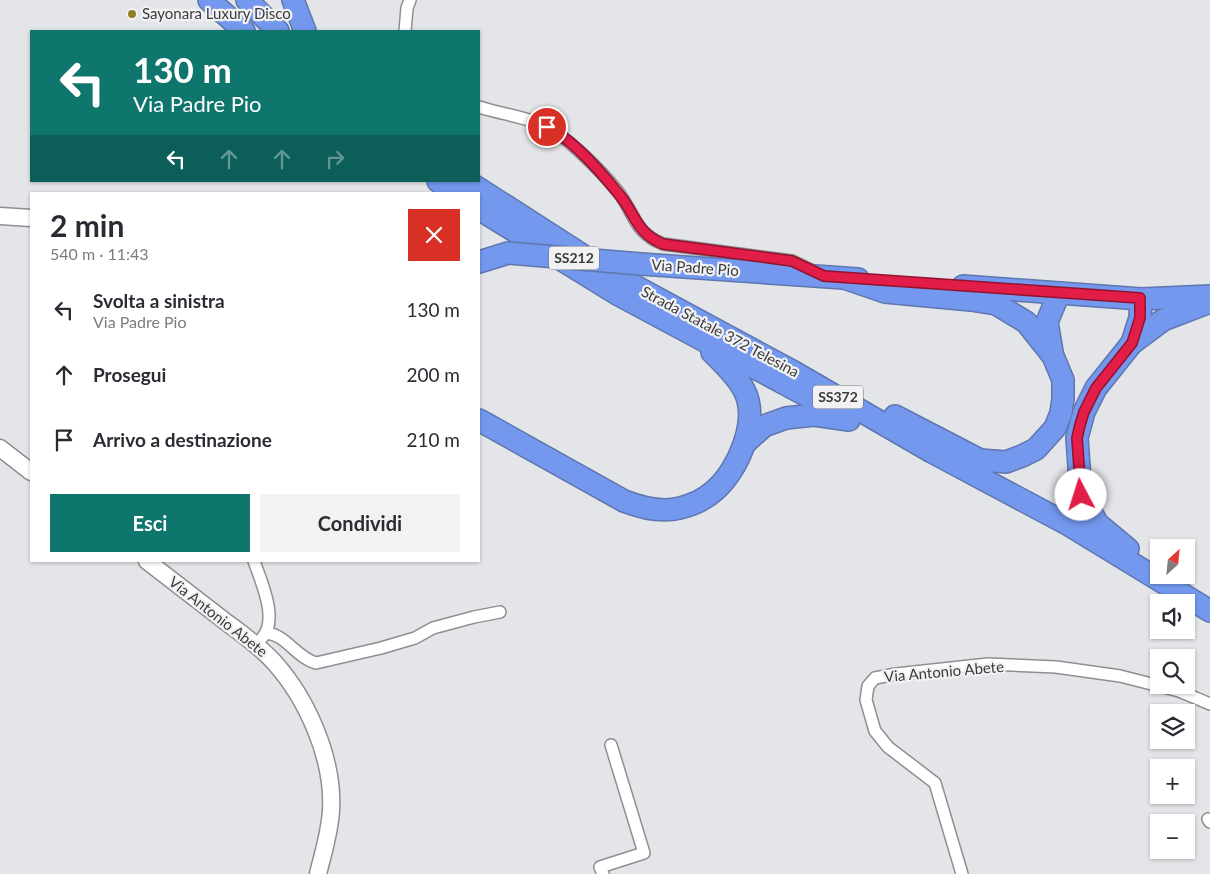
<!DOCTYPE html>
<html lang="it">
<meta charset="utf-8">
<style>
body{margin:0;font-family:Lato,sans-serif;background:#f2f2f3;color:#2b2b33;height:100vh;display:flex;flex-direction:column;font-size:19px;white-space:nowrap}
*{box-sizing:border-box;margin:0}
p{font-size:16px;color:#7c7c81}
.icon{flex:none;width:28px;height:28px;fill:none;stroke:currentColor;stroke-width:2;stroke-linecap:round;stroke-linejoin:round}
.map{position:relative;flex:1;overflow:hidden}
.side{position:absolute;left:30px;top:192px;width:450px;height:370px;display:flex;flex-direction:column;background:#fff;border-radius:0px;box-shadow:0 1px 4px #0004}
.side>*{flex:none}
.banner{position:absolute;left:30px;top:30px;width:450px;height:152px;border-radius:0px;box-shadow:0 1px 4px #0004;background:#0f766e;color:#fff;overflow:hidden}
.needle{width:32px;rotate:27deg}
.controls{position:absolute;left:1150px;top:539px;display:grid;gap:10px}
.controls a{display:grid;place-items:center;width:45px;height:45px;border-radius:0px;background:#fff;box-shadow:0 1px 4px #0004;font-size:25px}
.pin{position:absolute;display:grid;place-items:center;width:42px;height:42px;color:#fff;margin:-21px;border:2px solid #fff;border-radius:50%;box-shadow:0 1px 5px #0007}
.me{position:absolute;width:55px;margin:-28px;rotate:355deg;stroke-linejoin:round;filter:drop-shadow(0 0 4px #0008)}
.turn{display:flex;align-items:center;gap:18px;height:105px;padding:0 20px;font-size:22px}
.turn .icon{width:65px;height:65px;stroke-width:2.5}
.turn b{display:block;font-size:35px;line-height:42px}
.lanes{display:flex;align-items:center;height:48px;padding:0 20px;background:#0003;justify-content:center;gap:25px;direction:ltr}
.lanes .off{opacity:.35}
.round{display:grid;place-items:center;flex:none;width:52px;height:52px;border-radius:0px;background:#f2f2f3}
.summary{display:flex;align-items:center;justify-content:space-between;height:85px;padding:0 20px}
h1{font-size:30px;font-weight:700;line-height:38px}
.cta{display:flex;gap:10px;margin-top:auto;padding:10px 20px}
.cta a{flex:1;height:58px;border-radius:0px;background:#0f766e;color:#fff;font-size:20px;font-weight:700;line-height:58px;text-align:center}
.cta a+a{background:#f2f2f3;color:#2b2b33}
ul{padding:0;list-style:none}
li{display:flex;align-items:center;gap:15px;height:65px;padding:0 20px}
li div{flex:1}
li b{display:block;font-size:19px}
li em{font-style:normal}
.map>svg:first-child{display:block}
</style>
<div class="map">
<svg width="1210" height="874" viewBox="0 0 1210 874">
<rect width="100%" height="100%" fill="#e4e5e8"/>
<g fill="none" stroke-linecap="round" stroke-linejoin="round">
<g stroke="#8f8f92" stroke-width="14">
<g id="street">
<path d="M405,31L407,8L410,0"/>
<path d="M479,107C498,113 519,116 538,123C565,133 601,171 619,193C635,215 635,233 663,244L792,261L811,270"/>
<path d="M254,561C261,581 279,620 262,638"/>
<path d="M267,633C286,635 297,658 316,663L381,648L415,638L433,628L474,617L500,612"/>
<path d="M1208,819L1210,822"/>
<path d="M603,874L600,867L644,853L611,745"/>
<path d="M962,874L935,783L888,747L875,731L866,700L868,686L875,678L896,674L988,664L1056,667L1120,676L1179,691L1210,704"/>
</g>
</g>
<g stroke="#8f8f92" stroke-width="19">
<g id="secondary">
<path d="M0,216L31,218"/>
<path d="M0,448L31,472"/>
<path d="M147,561C173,581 200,602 226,622C242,634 259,646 273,661C307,698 334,759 331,810C330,832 323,853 318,874"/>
</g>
</g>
<g stroke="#5f77af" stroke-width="24">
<g id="highway">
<path d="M209,0L244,31"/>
<path d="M247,0L278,31"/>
<path d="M293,0L305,31"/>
<path d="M438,181L456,194"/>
<path d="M467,181L607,271L792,371L932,452L1069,525L1210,611"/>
<path d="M479,209L619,295L813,399"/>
<path d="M479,262L508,253"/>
<path d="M641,264L858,279"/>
<path d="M844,278L885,292L971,300L996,304L1026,322L1053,356L1063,380V399L1061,413L1055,428L1036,449L1022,456L1006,462L980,460L895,416"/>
<path d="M963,286L1141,299L1210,296"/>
<path d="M1132,343L1140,318L1141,299"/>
<path d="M1052,352L1047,322L1059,293"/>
<path d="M479,420L624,501C642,508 661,513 680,508C692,505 705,499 714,491C738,471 760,420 744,390C737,376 723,363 712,352"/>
<path d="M745,443L764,426L786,418L814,415L849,420"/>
<path d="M1128,549L1098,524L1081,495L1077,438L1084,412L1096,388L1132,343L1163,320L1210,302"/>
</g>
</g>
<use href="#street" stroke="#fff" stroke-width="11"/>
<use href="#secondary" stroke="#fff" stroke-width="16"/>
<use href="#highway" stroke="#7398ed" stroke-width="21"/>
<g stroke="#5f77af" stroke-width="24" stroke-linecap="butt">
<path id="highway-bridge" d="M508,253L641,264"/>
</g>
<use href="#highway-bridge" stroke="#7398ed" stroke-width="21"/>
</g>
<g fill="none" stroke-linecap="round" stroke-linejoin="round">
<g stroke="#92132f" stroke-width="12">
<path id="route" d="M547,127C572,139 601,172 618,193C636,214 635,232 663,244L792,261L824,276L1140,298V318L1132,343L1096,388L1084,412L1080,425L1077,438L1081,495"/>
</g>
<use href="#route" stroke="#e11d48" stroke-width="9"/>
</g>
<circle fill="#947e25" stroke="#f2f2f5" stroke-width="2" cx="132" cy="14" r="5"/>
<g text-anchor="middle" stroke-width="4.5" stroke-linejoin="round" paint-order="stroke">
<g fill="#f2f2f5" stroke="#727274" stroke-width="1">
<rect x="549" y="246.5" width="50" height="23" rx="4"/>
<rect x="813" y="385.5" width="50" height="23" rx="4"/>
</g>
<g font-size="14" font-weight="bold" fill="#3b3b3c">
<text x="574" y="263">SS212</text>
<text x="838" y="402">SS372</text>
</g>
<g font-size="15" fill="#3b3b3c" stroke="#f2f2f5" text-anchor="start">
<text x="142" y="19">Sayonara Luxury Disco</text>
</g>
<g font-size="15" fill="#3b3b3c" stroke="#f2f2f5">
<text transform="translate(695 268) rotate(4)" y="5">Via Padre Pio</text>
<text transform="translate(720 332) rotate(28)" y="5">Strada Statale 372 Telesina</text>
<text transform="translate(218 617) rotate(38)" y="5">Via Antonio Abete</text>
<text transform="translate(944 672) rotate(-5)" y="5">Via Antonio Abete</text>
</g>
</g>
</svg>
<div class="controls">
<a><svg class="needle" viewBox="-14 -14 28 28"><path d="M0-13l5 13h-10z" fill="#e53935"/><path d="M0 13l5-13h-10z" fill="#7c7c81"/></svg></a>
<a><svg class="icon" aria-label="sound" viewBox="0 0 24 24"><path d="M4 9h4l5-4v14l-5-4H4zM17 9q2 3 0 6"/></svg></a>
<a><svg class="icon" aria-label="search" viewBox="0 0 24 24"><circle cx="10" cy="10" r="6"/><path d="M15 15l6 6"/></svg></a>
<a><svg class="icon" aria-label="layers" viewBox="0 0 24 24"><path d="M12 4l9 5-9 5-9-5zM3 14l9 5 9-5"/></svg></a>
<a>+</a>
<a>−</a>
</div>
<div class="pin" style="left:547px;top:127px;background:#d93025"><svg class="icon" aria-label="arrive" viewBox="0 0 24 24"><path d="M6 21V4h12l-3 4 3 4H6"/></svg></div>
<svg class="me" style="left:1081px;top:495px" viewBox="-20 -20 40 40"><circle r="19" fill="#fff"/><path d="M0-13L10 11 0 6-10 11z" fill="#e11d48"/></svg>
<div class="banner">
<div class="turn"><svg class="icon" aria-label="left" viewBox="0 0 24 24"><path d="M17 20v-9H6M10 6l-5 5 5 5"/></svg><div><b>130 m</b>Via Padre Pio</div></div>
<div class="lanes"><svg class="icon" aria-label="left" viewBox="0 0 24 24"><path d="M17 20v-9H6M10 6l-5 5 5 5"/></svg><svg class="icon off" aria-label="ahead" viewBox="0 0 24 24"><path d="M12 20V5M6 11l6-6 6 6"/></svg><svg class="icon off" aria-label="ahead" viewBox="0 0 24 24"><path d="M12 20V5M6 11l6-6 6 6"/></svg><svg class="icon off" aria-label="right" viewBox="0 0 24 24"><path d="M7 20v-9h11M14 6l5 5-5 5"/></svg></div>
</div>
<section class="side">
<div class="summary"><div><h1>2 min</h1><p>540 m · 11:43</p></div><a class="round" style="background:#d93025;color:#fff"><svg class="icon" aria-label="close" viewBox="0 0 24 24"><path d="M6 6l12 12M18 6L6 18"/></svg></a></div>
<ul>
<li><svg class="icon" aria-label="left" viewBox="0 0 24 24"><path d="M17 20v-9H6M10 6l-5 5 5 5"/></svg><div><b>Svolta a sinistra</b><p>Via Padre Pio</p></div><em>130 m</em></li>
<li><svg class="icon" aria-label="ahead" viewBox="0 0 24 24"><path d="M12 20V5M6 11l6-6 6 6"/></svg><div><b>Prosegui</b></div><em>200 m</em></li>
<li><svg class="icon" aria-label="arrive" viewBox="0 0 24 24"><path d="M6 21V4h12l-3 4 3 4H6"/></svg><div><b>Arrivo a destinazione</b></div><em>210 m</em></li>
</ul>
<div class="cta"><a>Esci</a><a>Condividi</a></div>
</section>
</div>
